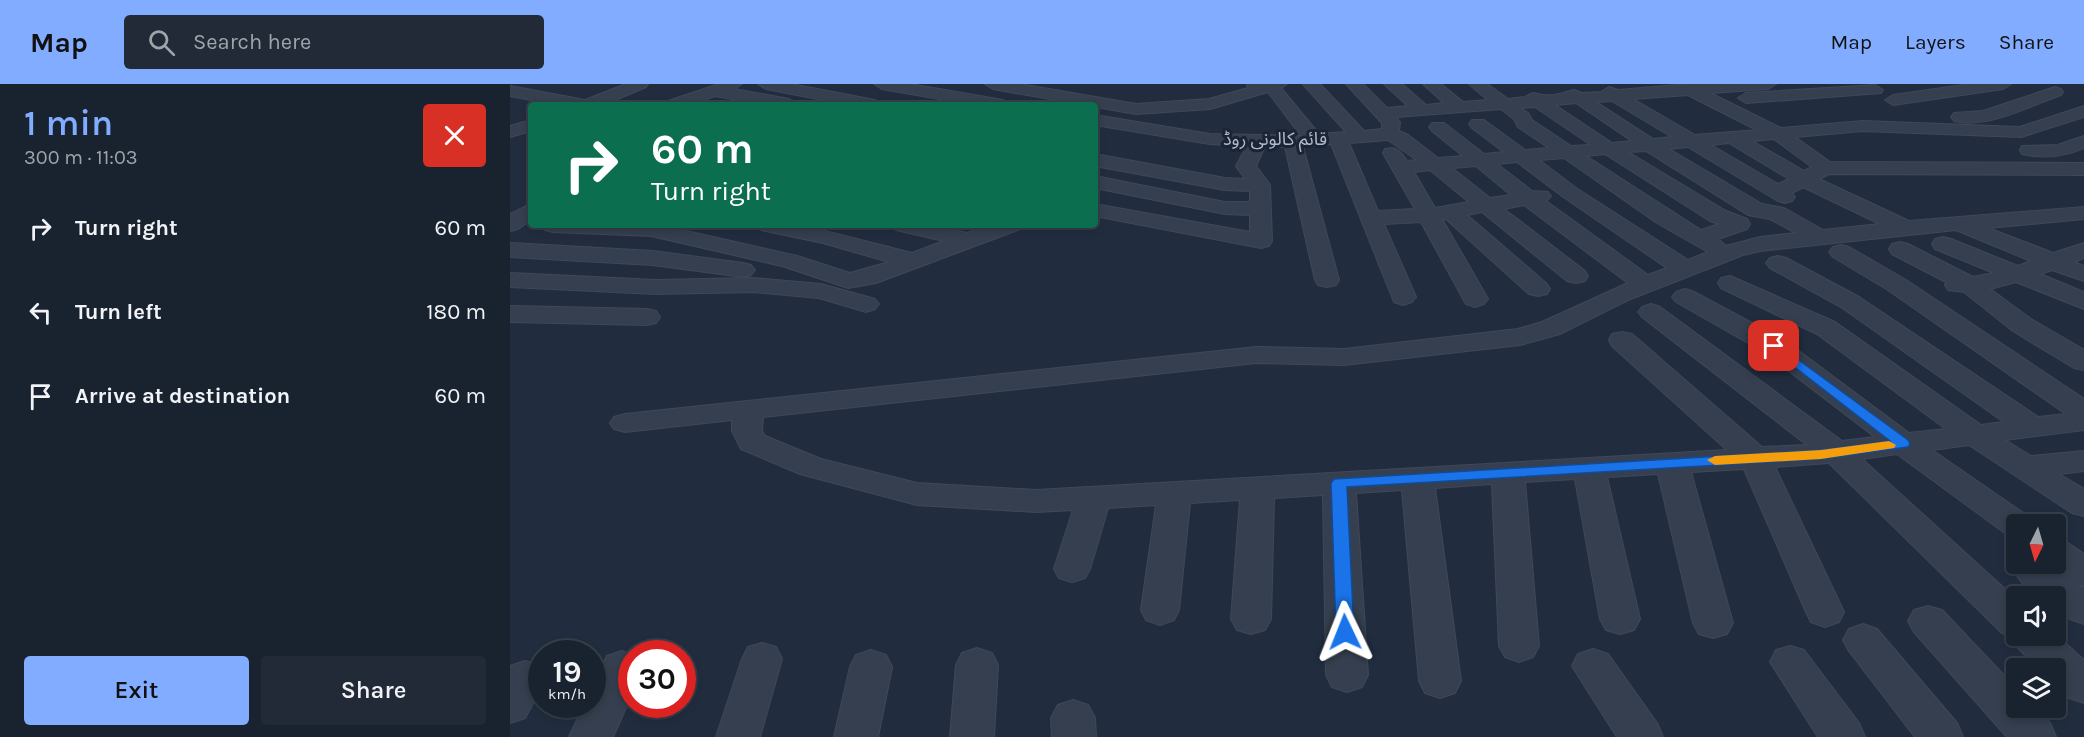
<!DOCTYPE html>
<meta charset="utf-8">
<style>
body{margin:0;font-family:Karla,"Noto Sans Arabic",sans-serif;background:#222a37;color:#f1f3f6;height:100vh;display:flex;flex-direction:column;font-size:22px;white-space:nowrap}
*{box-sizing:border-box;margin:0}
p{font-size:20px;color:#9fa4aa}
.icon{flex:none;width:33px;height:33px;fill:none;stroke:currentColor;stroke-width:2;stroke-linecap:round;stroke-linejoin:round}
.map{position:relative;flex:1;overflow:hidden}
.side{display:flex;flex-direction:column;background:#19222f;width:510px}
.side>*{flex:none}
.top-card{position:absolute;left:18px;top:18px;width:570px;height:126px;border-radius:6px;box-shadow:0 3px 9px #0003,0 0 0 2px #373f4b;background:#0b6e4f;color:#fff;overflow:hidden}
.needle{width:39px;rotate:185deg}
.buttons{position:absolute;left:1496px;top:430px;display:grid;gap:12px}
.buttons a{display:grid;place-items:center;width:60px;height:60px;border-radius:6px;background:#19222f;box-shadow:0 3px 9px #0003,0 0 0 2px #373f4b;font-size:30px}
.speed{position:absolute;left:18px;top:556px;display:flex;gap:12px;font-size:30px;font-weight:700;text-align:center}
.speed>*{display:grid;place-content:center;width:78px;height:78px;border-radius:50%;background:#19222f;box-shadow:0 3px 9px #0003,0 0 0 2px #373f4b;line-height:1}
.speed small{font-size:15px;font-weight:400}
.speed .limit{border:9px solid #d22;background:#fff;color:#111}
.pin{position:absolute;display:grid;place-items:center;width:51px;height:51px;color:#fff;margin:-26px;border-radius:12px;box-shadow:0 3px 9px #0006}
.me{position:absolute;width:66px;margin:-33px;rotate:358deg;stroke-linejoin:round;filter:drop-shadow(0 0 4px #0008)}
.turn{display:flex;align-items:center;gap:21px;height:126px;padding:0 24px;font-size:27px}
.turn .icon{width:78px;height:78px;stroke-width:2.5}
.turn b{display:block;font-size:42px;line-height:51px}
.round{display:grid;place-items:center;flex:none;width:63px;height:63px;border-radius:6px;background:#222a37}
.summary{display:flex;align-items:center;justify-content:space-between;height:102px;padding:0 24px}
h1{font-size:36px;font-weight:600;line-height:45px;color:#82acff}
.cta{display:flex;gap:12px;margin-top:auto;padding:12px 24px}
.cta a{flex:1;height:69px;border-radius:6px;background:#82acff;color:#111;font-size:24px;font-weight:600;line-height:69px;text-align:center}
.cta a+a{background:#222a37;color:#f1f3f6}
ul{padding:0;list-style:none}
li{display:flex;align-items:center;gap:18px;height:84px;padding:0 24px}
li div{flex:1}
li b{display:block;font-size:22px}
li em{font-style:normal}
header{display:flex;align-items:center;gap:36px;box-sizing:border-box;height:84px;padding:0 30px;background:#82acff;color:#111}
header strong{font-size:28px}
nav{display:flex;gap:33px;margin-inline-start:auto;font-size:21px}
.search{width:420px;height:54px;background:#222a37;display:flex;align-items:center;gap:15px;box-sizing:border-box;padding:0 21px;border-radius:6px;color:#9fa4aa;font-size:22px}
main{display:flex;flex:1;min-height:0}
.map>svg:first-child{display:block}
</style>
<header>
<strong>Map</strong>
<div class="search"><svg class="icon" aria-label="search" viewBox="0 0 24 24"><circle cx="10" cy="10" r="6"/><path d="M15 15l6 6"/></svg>Search here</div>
<nav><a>Map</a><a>Layers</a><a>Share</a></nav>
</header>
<main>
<section class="side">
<div class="summary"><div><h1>1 min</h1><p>300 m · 11:03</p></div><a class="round" style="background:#d93025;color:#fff"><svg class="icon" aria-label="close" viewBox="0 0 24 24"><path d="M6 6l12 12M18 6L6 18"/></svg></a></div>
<ul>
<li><svg class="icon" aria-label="right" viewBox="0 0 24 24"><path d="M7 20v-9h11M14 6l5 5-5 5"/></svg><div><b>Turn right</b></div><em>60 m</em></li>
<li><svg class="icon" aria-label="left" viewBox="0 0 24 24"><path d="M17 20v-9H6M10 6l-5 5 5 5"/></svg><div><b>Turn left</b></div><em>180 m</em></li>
<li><svg class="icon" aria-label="arrive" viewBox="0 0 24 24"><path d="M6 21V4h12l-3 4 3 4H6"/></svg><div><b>Arrive at destination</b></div><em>60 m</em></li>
</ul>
<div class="cta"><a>Exit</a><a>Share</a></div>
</section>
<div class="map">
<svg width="1574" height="653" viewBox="0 0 1574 653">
<rect width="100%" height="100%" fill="#212d3f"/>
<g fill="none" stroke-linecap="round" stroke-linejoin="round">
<g stroke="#3f4858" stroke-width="2">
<g id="minor">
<path d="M116,0H138L136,3L93,21H48L0,12V2L75,16Z"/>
<path d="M209,0H232L224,5L279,15L287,20L257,21L205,12L180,21H156L158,17Z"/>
<path d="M248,0H281L365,16L373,21H339L256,5Z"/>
<path d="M364,0H400L493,16L501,21H464L372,5Z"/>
<path d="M475,0H510L626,20L699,15L738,4L737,0H777L771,4L809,50L836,48L793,0H810L854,47L872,45V39L836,0H853L877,24L898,22L874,0H892L916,21L934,19L913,0H931L953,18L978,16L959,0H977L998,15L1015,13L1023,9C1042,14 1047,10 1064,6L1072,9L1091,8L1099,3L1108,6L1179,0H1266L1258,5L1200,9L1271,44L1353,37L1510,43L1574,22V33L1511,53L1353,47L1285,53L1320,78L1574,79V91L1319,90L1309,95L1399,137L1574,123V135L1478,144L1543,169L1574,159V174L1564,178L1574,182V197L1542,186L1530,190L1574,208V225L1506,198L1480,205L1521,235L1574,266V286L1564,284L1503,247L1454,208L1438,206L1435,201L1436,198L1382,170L1379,165L1382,160L1390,158L1398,160L1463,193L1484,189L1425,165L1422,160L1425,155L1433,153L1441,155L1508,182L1521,177L1446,146L1250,167L1233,171L1118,216L1050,250L1010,261L834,281L746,279L253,333L252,347L255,352L311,375L407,399L527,406L1217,366L1102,262L1099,256L1102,250L1112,248L1122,250L1252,363L1297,361L1132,233L1128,228L1132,223L1141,220L1150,223L1332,357L1365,353L1254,268L1166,218L1162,213L1166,208L1175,205L1184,208L1274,256L1399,349L1436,345L1307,250L1211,204L1208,199L1211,194L1220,192L1325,238L1471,341L1494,338L1331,223L1260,184L1256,179L1260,174L1268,172L1276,174L1349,213L1528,333L1556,330L1378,206L1323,173L1319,168L1323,163L1331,161L1339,163L1396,196L1574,315V346L1495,356L1521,372L1574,367V387L1549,390L1574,405V432L1562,429L1459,361L1422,366L1519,433L1524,441H1506V453L1495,449L1387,370L1352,375L1506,515V552H1545V550L1574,576V619L1559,614L1545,600V585H1529L1507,563L1501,552L1492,549L1319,379L1265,383L1334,528L1329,538L1315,543L1301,538L1296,528L1234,385L1181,388L1223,539L1217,550L1203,554L1189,550L1183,539L1148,390L1097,393L1130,535L1124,546L1110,550L1096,546L1090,535L1065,395L1015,398L1029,562L1023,573L1009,578L995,573L989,562L982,400L925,404L951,597L945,609L930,614L915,609L909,597L892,406L846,409L858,591L852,603L837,608L822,603L816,591L813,411L764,414L761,535L755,546L741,550L727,546L721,535L730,416L680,419L669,526L664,536L650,541L636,536L631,526L646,421L598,424L580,485L575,494L562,498L549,494L544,485L563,426L527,428L407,421L290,390L231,365L222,347V336L115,348L104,345L100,339L104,333L115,330L746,263L834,265L1008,245L1032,238L1118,199L1014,121L994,125L1075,187L1078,192L1075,197L1066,199L1057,197L972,128L957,131L1037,200L1040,205L1037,210L1028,212L1019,210L936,135H932L978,215L974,220L965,223L956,220L911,138L874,140L906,213L902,218L893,221L884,218L821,60L793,63L829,196L826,201L817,203L808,201L805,196L775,63L755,62L746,82L760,101L762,157L759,162L751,164L585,132V120L740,148V131L715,130L585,104V92L715,118H740V107L715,106L585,82V70L715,94L735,95L726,82L737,62L700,60L585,41V31L700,50L791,52L758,8L700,25L626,30L483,5ZM1178,11L1247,46L1185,51L1123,15ZM1102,17L1162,53L1143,55L1086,18ZM1066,19L1122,57L1102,59L1045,21ZM1025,23L1081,61L1061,62L1022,36L1018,29L1010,24ZM991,25L1004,35L1008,43L1039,64L1015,66L974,36H962L959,40L962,44L994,68L974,70L934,39H922L919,43L922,47L953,72L928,74L898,51L889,47L890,38L886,33ZM1264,55L1302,83L1294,87L1242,57ZM878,56L907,76L897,77C891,68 887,62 875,65L873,69L905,125L868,127L839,59ZM1219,59L1279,95L1268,100L1201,61ZM1178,63L1268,117L1275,119L1282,117L1285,113L1282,109L1293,103L1370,140L1313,146L1274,124L1252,120L1159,65ZM1136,67L1238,131L1260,135L1286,149L1250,153L1216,162L1208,155L1237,145L1240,140L1237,135L1216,127L1118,68ZM1095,70L1200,137L1209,140L1191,146L1076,72ZM1054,74L1147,139L1198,168L1178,176L1066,104L1029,76ZM1007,78L1052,112L1157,184L1138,191L1036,117L1041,112L1038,108L1022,107L987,80ZM966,82L1001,111L980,114L942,84ZM920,86L959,118L925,124L904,88Z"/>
<path d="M1460,0H1501L1493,5L1383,21L1375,16L1383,11Z"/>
<path d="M1365,1L1373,6L1371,9L1236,19L1228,14L1236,9Z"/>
<path d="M1545,3L1551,5L1553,8L1551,11C1519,22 1478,45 1444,37L1441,33L1444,29L1473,27Z"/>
<path d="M21,36V47L0,53V42Z"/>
<path d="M1574,52V64C1554,73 1534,75 1512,70L1510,66L1512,62L1548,61Z"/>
<path d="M21,120V136L8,145L0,147V130Z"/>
<path d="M32,141H150L287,172L340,189L379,178L313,159L251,146L248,141H291L402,169L434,157L386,146L383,141H421L457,149L480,141H511L508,146L366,199L338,204L272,182L141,152L43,148L35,146Z"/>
<path d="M0,159L143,167L233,179L241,181L245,186L241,191L233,193L143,181L0,173Z"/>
<path d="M0,189L146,196L243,194L311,200L365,215L369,220L365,225L356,228L309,214L243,208L146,210L0,203Z"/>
<path d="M0,222L137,225L146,227L150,233L146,239L137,241L0,238Z"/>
<path d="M1545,455L1558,459L1574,470V502L1567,500L1574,505V540L1560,535L1545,524V513C1527,513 1515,506 1506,490L1513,480H1545Z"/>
<path d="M1418,522L1432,526L1506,604V624H1525L1540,639L1546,653H1497L1404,548L1398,537L1404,526Z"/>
<path d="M1353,540L1367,545L1447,639L1453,653H1405L1339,567L1333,556L1339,545Z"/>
<path d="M252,559L266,563L272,575L250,653H206L232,575L238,563Z"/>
<path d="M1280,562L1294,566L1349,639L1355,653H1308L1260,578L1266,566Z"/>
<path d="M467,564L482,569L488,581L484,653H440L446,581L452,569Z"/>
<path d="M1083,565L1098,570L1147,639L1153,653H1107L1062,582L1068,570Z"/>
<path d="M361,566L376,571L382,583L368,653H324L340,583L346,571Z"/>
<path d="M112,567L122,571V610L103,653H59L74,621H82V603L97,572Z"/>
<path d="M15,577L30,582L32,603L15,634L0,639V582Z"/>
<path d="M563,616L578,621L585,634L586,653H542L541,634L548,621Z"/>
</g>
</g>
<use href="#minor" fill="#353f4f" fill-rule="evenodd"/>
</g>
<path fill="#1a73e8" stroke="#114b97" stroke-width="1.5" d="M1264,258L1398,356L1400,360L1398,363L1311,375L837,403L844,548L841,553L835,555L829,553L826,548L821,399L824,395L1311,366L1380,357L1260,264L1258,262Z"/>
<path fill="#f59e0b" d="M1379,357L1386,361L1384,364L1311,375L1205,381L1197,376L1205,372L1311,366Z"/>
<g text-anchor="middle" stroke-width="6" stroke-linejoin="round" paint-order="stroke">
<g font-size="18" fill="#b1baca" stroke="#1b2434">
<text x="765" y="61">قائم کالونی روڈ</text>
</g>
</g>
</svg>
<div class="buttons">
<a><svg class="needle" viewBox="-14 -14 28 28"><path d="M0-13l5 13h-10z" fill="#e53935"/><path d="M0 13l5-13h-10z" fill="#9fa4aa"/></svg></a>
<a><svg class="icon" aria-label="sound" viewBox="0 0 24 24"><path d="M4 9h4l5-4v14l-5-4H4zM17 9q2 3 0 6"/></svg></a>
<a><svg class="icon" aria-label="layers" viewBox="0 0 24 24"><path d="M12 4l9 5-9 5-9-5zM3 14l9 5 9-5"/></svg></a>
</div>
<div class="speed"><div>19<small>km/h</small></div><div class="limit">30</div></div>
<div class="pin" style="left:1264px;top:262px;background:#d93025"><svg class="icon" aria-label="arrive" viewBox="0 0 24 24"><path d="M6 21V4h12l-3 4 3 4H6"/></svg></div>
<svg class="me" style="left:835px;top:548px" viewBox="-20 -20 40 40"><path d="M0-17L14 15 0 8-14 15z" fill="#1a73e8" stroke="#fff" stroke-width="4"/></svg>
<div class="top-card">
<div class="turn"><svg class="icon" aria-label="right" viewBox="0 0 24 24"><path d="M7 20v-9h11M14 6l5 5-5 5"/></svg><div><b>60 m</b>Turn right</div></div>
</div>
</div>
</main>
